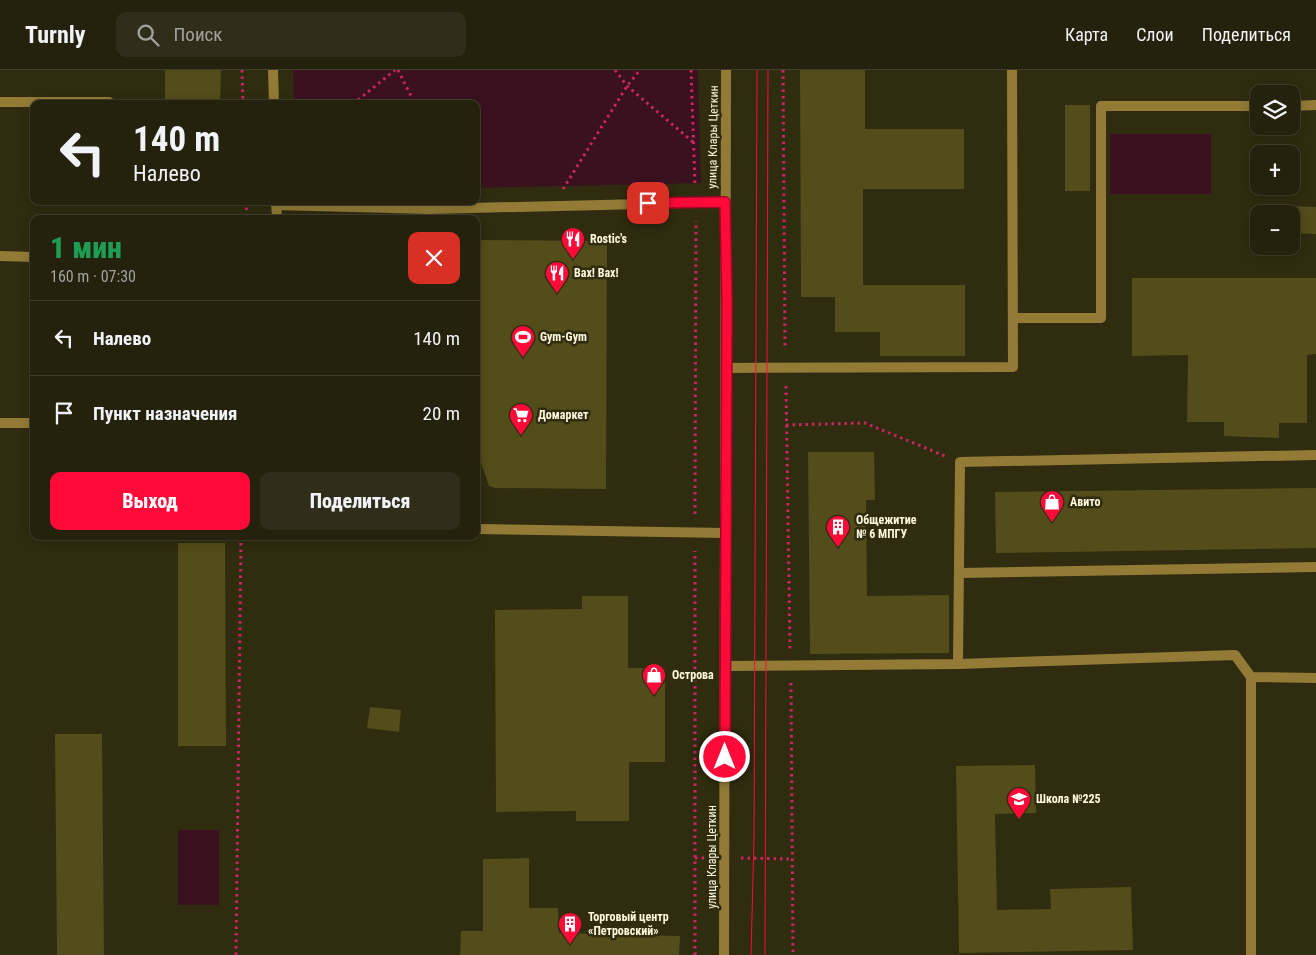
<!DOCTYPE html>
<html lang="ru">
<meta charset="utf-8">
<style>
body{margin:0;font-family:"Roboto Condensed",sans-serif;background:#302e1a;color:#f1f3f6;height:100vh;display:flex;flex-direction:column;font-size:19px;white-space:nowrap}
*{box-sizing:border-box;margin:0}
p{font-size:16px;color:#a3a39d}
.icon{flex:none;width:28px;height:28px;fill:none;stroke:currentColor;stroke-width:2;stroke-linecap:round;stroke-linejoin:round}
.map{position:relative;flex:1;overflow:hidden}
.details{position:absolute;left:30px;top:145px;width:450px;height:325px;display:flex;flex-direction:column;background:#24210c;border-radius:10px;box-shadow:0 2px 12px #0003,0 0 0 1px #413e2d}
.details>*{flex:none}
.guide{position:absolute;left:30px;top:30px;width:450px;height:105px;border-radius:10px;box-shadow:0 2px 12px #0003,0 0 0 1px #413e2d;background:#24210c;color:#f1f3f6;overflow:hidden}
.fabs{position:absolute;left:1250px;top:15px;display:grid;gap:10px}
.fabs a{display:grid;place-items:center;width:50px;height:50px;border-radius:10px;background:#24210c;box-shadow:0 2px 12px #0003,0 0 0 1px #413e2d;font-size:25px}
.pin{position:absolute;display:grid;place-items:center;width:42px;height:42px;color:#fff;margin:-21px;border-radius:10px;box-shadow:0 2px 8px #0006}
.me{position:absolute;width:55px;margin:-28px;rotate:0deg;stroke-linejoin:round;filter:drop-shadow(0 0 4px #0008)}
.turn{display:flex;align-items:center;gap:18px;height:105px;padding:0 20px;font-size:22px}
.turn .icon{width:65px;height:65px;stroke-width:2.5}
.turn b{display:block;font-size:35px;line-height:42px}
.round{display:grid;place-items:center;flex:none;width:52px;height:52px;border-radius:10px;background:#302e1a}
.summary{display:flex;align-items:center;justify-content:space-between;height:85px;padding:0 20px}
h1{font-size:30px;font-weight:800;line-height:38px;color:#1e9e55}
.button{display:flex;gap:10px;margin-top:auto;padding:10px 20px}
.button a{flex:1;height:58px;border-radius:10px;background:#ff0a39;color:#fff;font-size:20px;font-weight:800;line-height:58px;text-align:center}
.button a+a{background:#302e1a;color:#f1f3f6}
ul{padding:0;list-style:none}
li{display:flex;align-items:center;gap:15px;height:75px;padding:0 20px;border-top:1px solid #413e2d}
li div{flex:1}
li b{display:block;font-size:19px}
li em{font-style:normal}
header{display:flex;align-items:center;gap:30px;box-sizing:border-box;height:70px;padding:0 25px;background:#24210c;border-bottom:1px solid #413e2d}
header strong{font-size:24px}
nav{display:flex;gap:28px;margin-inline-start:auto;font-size:18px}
.search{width:350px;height:45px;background:#302e1a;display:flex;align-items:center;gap:12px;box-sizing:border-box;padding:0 18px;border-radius:10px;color:#a3a39d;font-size:19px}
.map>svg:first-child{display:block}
</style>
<header>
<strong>Turnly</strong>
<div class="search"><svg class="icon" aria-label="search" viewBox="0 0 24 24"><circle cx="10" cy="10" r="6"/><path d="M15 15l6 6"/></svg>Поиск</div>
<nav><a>Карта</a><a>Слои</a><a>Поделиться</a></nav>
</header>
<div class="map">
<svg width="1316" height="885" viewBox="0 0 1316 885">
<rect width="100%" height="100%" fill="#302c10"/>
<g fill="#3a121f">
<path d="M293,0H698L701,113L476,118V34H294Z"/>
<rect x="1110" y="64" width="101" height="60"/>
<rect x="178" y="760" width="41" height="75"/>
</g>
<g fill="#524d1a">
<path d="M165,0H221L220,34H165Z"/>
<path d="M800,0H865V59H964V119H863V215H965V286H880V262H835V227H801Z"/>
<rect x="1065" y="35" width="25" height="86"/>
<path d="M1291,136L1316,137V164L1291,163Z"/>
<path d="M476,170L607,171L606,419L495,418L489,416L476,378Z"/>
<path d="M1132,208H1316V284L1307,285V353H1279V368L1224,366V352H1187L1188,285L1132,286Z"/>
<path d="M808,382H874L875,430H866L867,526L949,525V583L810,584Z"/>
<path d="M1316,418V478L996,483L995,422Z"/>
<path d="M178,473H225L226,676H178Z"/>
<path d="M582,526H628V598H665V692H629V751H576V741L496,742L495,540L582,539Z"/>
<path d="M370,637L401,640L399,662L367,658Z"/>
<path d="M55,664H102L104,885H57Z"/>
<path d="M1035,695L1036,743L995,744L997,840L1051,839L1050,819L1131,817L1133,880L959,883L956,696Z"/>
<path d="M529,788V838H558L559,863L680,866L679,885H460L461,861H483V789Z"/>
</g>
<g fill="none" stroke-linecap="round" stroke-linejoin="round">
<g stroke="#cc2560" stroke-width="3" stroke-dasharray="2.5 4" stroke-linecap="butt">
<path d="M242,0L243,34"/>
<path d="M398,0L415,34"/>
<path d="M615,0L627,16L693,72"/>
<path d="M691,0L695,114"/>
<path d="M783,0L785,279"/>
<path d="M353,34L395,0"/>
<path d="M563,119L627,16L640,0"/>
<path d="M246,131L247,149"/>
<path d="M786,316L790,579"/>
<path d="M786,355L865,353L945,386"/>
<path d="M695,444L696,151"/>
<path d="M791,613L793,885"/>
<path d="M695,788H707"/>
<path d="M741,788L793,789"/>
<path d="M236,885L241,466"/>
<path d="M695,885V481"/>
</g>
<g stroke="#937b37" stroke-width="10">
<path d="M0,32H109"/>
<path d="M1291,36L1316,35"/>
<path d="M276,135L429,139L725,132"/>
<path d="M0,186L34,187"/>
<path d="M1013,248H1101V36H1259"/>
<path d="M726,298L1013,297L1012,0"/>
<path d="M0,353H34"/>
<path d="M476,459L726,463"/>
<path d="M960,503L1316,497"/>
<path d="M958,594L1235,585L1251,607L1316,608"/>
<path d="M725,596L958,594L960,392L1316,385"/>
<path d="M1251,607V885"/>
</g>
<g stroke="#937b37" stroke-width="10">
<path d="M273,0L274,34"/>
<path d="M276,131L277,149"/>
</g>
<path stroke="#937b37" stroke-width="10" d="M724,885L726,0"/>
<g stroke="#ff0a39" stroke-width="1">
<path d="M751,885L754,768L757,0"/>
<path d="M765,885L768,0"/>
</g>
</g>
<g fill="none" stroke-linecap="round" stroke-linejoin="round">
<g stroke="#a60625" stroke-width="12">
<path id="route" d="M648,133L725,132L727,232L725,687"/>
</g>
<use href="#route" stroke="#ff0a39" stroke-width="9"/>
</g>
<defs>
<g id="restaurant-pin" transform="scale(1.25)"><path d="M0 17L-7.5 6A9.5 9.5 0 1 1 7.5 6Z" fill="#ff0a39" stroke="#302c10"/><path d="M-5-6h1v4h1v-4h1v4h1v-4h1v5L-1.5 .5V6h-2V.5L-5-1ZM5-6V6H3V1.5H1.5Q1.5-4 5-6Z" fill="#fff"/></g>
<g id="stadium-pin" transform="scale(1.25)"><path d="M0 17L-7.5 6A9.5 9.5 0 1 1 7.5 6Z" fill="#ff0a39" stroke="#302c10"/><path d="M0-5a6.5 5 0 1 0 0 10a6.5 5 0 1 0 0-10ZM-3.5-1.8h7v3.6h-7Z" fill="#fff"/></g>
<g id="supermarket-pin" transform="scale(1.25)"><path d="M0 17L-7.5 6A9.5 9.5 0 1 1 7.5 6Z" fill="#ff0a39" stroke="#302c10"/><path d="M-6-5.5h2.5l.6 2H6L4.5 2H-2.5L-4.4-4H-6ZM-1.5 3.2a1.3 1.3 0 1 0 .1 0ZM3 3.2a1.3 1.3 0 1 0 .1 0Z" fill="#fff"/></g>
<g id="shop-pin" transform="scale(1.25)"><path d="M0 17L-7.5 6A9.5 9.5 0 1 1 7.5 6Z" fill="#ff0a39" stroke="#302c10"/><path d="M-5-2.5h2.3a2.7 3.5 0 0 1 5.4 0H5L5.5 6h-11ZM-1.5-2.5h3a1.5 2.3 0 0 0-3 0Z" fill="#fff"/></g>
<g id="building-pin" transform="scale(1.25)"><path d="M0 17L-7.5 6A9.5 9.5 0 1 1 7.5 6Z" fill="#ff0a39" stroke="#302c10"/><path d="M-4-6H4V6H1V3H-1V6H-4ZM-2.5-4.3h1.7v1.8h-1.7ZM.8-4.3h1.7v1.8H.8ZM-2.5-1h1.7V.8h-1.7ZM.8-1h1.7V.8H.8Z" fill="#fff"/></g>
<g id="school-pin" transform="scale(1.25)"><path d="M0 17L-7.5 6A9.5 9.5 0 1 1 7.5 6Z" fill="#ff0a39" stroke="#302c10"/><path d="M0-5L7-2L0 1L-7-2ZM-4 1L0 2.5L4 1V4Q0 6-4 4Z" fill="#fff"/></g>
</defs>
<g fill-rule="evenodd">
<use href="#restaurant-pin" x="573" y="169"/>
<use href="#restaurant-pin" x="557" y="203"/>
<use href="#stadium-pin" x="523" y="267"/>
<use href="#supermarket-pin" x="521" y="345"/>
<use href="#shop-pin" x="1052" y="432"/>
<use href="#building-pin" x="838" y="457"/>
<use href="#shop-pin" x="654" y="605"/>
<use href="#school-pin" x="1019" y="729"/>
<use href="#building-pin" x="570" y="854"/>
</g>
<g text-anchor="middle" stroke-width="5" stroke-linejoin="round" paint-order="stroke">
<g font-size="12" fill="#fff9de" stroke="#302c10">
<text transform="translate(713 67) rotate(-89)" y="4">улица Клары Цеткин</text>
<text transform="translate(712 787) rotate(-90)" y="4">улица Клары Цеткин</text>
</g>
<g font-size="12" font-weight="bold" fill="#fff9de" stroke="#302c10" text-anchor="start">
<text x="590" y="173">Rostic's</text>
<text x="574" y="207">Вах! Вах!</text>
<text x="540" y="271">Gym-Gym</text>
<text x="538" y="349">Домаркет</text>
<text x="1070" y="436">Авито</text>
<text x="856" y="454">Общежитие<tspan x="856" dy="14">№ 6 МПГУ</tspan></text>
<text x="672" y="609">Острова</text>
<text x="1036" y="733">Школа №225</text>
<text x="588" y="851">Торговый центр<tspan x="588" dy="14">«Петровский»</tspan></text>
</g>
</g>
</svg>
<div class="fabs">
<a><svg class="icon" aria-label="layers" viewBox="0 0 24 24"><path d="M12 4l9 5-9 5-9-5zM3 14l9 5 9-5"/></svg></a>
<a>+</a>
<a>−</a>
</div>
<div class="pin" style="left:648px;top:133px;background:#d93025"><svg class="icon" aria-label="arrive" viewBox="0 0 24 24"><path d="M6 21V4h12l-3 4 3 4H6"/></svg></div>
<svg class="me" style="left:725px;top:687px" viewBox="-20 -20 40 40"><circle r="17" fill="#ff0a39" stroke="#fff" stroke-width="3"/><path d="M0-11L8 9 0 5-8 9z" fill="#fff"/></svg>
<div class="guide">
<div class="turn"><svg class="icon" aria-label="left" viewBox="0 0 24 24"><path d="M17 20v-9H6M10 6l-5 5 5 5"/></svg><div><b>140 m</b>Налево</div></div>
</div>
<section class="details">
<div class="summary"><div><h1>1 мин</h1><p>160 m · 07:30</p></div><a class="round" style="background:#d93025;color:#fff"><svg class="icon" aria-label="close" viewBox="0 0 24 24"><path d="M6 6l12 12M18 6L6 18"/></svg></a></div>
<ul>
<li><svg class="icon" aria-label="left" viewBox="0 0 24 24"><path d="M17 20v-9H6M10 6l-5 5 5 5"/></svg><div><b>Налево</b></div><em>140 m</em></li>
<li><svg class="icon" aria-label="arrive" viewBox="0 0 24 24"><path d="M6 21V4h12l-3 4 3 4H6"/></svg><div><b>Пункт назначения</b></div><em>20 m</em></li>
</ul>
<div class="button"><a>Выход</a><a>Поделиться</a></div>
</section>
</div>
